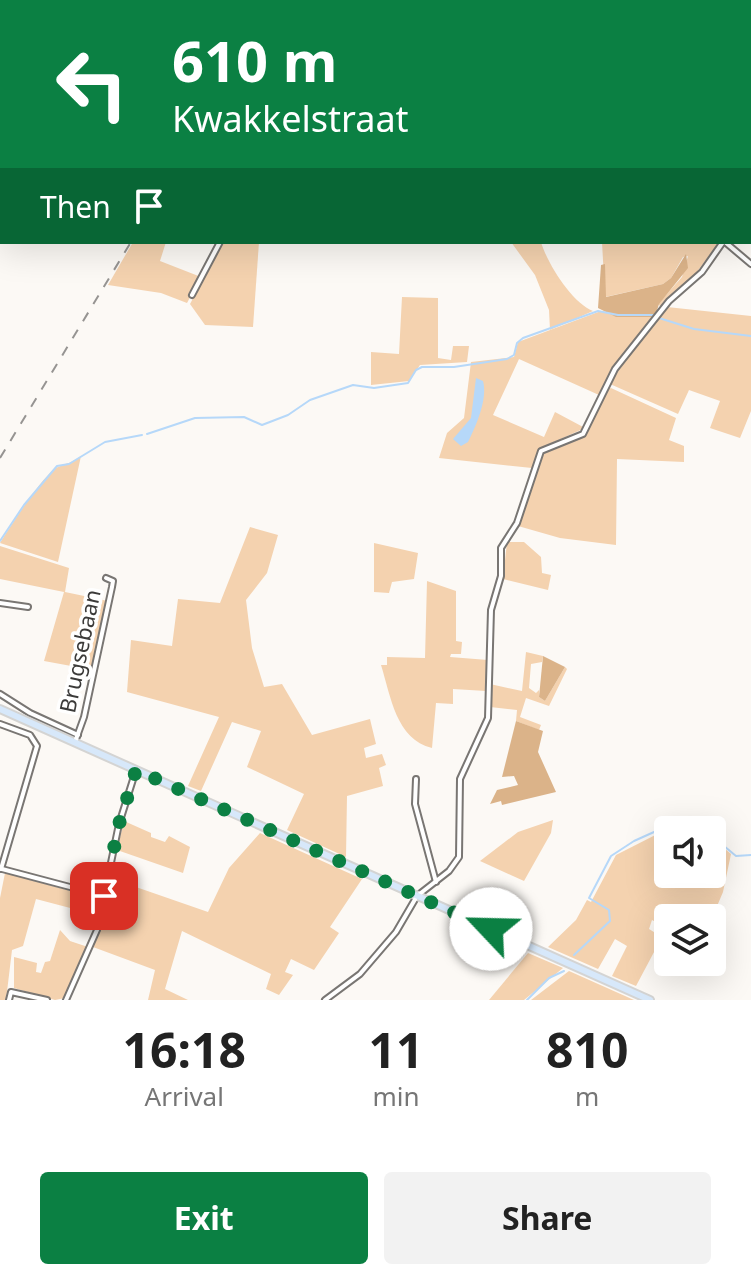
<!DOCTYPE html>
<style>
body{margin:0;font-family:"Noto Sans",sans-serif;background:#f2f2f2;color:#222;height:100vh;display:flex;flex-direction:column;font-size:30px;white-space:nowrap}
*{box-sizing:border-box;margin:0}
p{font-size:26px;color:#767676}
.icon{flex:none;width:44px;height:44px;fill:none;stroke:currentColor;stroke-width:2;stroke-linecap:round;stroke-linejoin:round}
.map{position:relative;height:1000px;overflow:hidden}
.drawer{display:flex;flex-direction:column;background:#fff;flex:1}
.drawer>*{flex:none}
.top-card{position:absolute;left:0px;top:0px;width:752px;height:244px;box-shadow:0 8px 32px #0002;background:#0b8043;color:#fff;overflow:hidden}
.controls{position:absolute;left:654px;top:816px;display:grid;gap:16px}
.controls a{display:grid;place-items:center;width:72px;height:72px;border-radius:8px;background:#fff;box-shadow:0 8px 32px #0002;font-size:40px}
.pin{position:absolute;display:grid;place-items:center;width:68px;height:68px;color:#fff;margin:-34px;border-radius:16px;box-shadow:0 4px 12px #0006}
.me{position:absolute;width:88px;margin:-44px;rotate:294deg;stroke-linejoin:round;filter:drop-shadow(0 0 6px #0008)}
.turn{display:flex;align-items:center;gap:28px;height:168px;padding:0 40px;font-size:36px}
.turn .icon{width:104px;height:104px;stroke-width:2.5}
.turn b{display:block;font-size:56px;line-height:68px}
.then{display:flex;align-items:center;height:76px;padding:0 40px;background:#0003;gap:16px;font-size:30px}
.eta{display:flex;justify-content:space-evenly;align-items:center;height:136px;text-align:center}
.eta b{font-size:48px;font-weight:700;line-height:56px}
.action{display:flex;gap:16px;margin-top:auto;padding:16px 40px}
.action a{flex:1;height:92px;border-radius:8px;background:#0b8043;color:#fff;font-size:32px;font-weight:700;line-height:92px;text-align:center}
.action a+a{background:#f2f2f2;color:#222}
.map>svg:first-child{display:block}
</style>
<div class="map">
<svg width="751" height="1000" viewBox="0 0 751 1000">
<rect width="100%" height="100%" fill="#fcf9f5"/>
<g fill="#f4d2af">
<path d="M133,242H166L160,261L201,277L187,303L161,293L108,285Z"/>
<path d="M223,242H259L253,327L205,325L190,304Z"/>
<path d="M511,242H541C547,263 572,303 593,311L550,330L549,310L535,275Z"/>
<path d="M602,242H719L691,280L661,307L658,304L682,277L688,256L683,257L671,278L663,284L605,297Z"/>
<path d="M402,297L438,298V358L451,360L453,346H469L467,362L420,365L409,381L371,385V352L399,354Z"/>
<path d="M667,307L751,316V411L740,438L710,428L720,401L689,390L678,414L610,384L615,372Z"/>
<path d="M601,311L655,317L612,369L599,395L519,359L493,415L544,437L555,412L585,428L543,447L532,468L439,458L447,433L464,418L471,362L514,357L518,342Z"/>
<path d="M611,388L676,418L669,440L684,446V462L617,459L616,545L560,538L518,526L539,457L549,448L585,435L606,390Z"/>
<path d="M81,456L58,562L0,543C10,527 43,474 58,467C67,463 72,463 81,456Z"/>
<path d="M250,527L278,535L267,573L246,600L252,648L264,687L282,684L312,735L370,719L376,744L364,748L366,758L382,754L386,765L379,768L383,786L347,796L346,857L287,830L304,794L247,767L261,731L232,722L201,791L188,786L219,717L127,692L131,640L172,646L178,599L220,603Z"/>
<path d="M507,542H524L541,557L542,573L551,575L548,590L503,579Z"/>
<path d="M374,543L418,553L414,579L392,582L389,593L374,592Z"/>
<path d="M0,546L69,568L65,592L108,601L93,670L44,661L64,592L0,579Z"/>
<path d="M427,581L456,591V641L462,642L461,654H451L450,657L488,660L486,691L453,689V704L436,703L432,748C396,739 391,697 381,665H387V657L425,658Z"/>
<path d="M526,652L543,656L542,662L531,664L529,688L536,693L539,690V697L545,701L565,667L567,669L549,706L526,698L520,717L541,725L539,730L516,721L517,710L490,707V684L522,691Z"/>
<path d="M553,820L551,833L524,881L480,861L518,832Z"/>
<path d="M124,821L151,833V837L165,842L169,836L190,847L183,873L117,850Z"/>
<path d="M675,825L696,830H668V874H712V838L731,854L723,892L712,918L694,914L692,918H668V929L652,920L649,929L662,937L636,986L612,976L627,946L615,939L598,969L548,947L576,920L587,900L591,902L616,855Z"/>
<path d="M260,833L362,879L330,927L339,933L314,970L291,959L285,972L293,975L279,995L266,989L271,974L182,931L165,989L188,1000H148L155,970L93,947L110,878L208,912L229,868Z"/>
<path d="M5,873L78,893L74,909L36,899L23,946L12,950L6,1000H0V898Z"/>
<path d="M60,930L70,941L88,947L65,998L55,1000L14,988V957L37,963L36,972L41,973L45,962L50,961Z"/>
<path d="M528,953L563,968L524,1000H489Z"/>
<path d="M569,971L634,1000H531Z"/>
</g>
<g fill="#dbb389">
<path d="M686,254L688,268L659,304L655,317H616L598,308L601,265L605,264L606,297L663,284L671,278Z"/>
<path d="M543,656L565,667L545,701L539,697Z"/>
<path d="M516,721L543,731L538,752L556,792L502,805L501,801L490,804L497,790L518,785L514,776L502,777Z"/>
</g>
<path fill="#b6d8f9" d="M476,378L483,381C488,399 476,426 468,442L461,446L453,439L471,418Z"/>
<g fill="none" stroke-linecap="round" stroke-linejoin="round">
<g stroke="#b6d8f9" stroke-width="2">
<path d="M659,318L694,329L751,336"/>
<path d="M147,434L195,418L244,417L262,425L288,415L310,400L353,385L374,388L408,383L416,370L422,367H454L507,359L514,355L517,343L523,338L598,311L618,315H654"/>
<path d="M0,541L24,505L57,466L69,464L105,442L142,435"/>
<path d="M712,836L736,856L751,855"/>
<path d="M574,955L610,921L609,910L589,898L611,856L634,841L674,823L702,830"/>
<path d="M527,1000L549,978L564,971"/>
</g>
<g stroke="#797673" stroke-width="8">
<g id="minor">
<path d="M75,0L78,2"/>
<path d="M217,0L222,2"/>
<path d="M158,2L159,0"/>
<path d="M286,2L287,0"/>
<path d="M708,2V0"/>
<path d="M0,69H2"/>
<path d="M725,242L751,264"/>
<path d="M192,295L220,242"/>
<path d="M0,603L28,607"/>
<path d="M0,694L30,713L78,735"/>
<path d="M0,724L30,735L37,746L1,869"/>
<path d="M75,742L84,717L112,587L113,581L106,578"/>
<path d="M416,779L415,804L436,882"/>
<path d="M2,869L104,896"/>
<path d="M9,1000L11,992L47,1000"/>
<path d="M66,1000L97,930L119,824L136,770"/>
<path d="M325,1000L360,974L396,932L417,896L449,871L459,857L460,779L488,718L491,610L501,576V548L517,523L541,451L583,434L615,369L669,301L702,272L723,242"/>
</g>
</g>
<g stroke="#d4d4d3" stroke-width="10">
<g id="primary">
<path d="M259,2L261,0"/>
<path d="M0,152L2,151"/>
<path d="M0,709L650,1000"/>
</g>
</g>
<use href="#minor" stroke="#fff" stroke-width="4"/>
<use href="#primary" stroke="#d7e8fa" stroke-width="6"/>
<g stroke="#969492" stroke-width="2" stroke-dasharray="10 10" stroke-linecap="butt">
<path d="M273,2L275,0"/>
<path d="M0,458L131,242"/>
</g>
</g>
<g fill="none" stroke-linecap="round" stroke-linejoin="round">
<path stroke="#0b8043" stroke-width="14" stroke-dasharray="0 25.2" d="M104,896L119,824L136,770L491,929"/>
</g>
<g text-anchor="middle" stroke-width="7" stroke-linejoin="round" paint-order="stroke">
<g font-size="22" fill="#3b3a39" stroke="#fff">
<text transform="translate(80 651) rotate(-78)" y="8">Brugsebaan</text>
</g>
</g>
</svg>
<div class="controls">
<a><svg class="icon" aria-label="sound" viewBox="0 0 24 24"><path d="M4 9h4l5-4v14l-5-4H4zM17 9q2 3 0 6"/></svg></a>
<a><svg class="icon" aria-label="layers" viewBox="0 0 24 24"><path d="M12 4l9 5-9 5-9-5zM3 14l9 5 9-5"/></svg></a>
</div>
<div class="pin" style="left:104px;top:896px;background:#d93025"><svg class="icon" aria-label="arrive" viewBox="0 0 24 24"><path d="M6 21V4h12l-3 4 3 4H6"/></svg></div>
<svg class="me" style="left:491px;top:929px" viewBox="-20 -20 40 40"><circle r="19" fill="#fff"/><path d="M0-13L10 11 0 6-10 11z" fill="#0b8043"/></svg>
<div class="top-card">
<div class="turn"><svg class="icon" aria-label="left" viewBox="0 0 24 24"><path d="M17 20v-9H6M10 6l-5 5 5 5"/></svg><div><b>610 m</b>Kwakkelstraat</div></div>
<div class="then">Then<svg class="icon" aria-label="arrive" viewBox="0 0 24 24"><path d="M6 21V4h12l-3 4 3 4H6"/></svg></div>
</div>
</div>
<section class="drawer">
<div class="eta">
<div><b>16:18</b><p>Arrival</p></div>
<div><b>11</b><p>min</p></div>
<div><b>810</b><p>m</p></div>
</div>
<div class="action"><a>Exit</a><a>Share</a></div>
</section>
